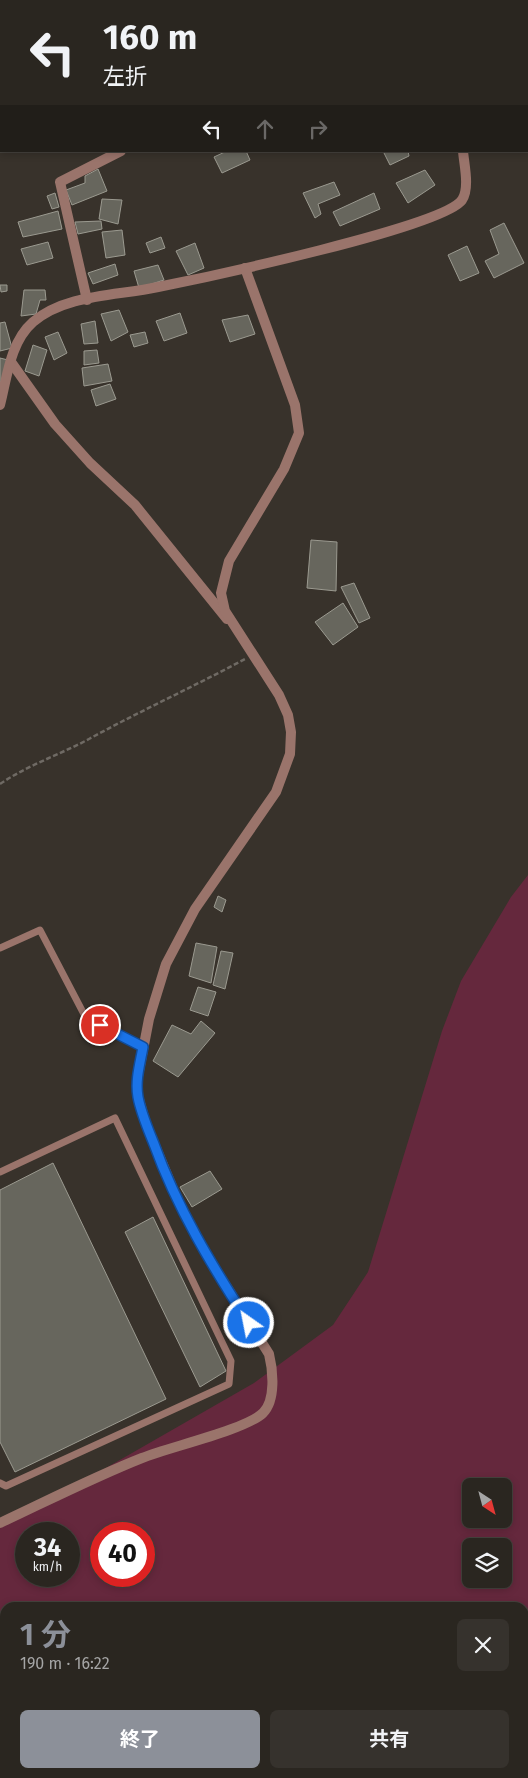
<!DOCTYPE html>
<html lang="ja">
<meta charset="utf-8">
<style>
body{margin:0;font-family:"Fira Sans","Noto Sans JP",sans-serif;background:#36322d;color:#f1f3f6;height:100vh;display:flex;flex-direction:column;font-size:19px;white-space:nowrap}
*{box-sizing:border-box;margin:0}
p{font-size:16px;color:#a5a5a5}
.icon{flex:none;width:28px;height:28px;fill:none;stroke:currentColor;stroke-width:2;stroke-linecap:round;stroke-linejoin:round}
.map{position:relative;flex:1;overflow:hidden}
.panel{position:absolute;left:0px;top:1602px;width:529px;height:176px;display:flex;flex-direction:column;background:#2a2620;border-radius:15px 15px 0 0;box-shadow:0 2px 8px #0003,0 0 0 1px #46433e}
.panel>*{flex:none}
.banner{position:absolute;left:0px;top:0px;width:529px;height:152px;box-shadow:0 2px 8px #0003,0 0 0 1px #46433e;background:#2a2620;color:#f1f3f6;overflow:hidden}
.needle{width:32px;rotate:144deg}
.controls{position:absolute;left:462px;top:1478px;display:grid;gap:10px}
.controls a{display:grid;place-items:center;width:50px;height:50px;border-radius:8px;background:#2a2620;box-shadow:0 2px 8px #0003,0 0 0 1px #46433e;font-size:25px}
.speed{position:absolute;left:15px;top:1522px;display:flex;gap:10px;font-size:25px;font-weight:700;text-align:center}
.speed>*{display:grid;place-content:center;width:65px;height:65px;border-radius:50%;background:#2a2620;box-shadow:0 2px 8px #0003,0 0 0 1px #46433e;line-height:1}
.speed small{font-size:12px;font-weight:400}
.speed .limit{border:8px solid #d22;background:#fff;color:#111}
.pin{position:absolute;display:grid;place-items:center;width:42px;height:42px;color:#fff;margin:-21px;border:2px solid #fff;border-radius:50%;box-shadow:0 1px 5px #0007}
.me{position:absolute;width:55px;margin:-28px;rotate:327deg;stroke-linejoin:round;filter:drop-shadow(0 0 4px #0008)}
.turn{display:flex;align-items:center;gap:18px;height:105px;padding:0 20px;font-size:22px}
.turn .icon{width:65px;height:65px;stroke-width:2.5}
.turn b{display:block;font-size:35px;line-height:42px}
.lanes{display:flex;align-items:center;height:48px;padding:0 20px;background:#0003;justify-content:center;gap:25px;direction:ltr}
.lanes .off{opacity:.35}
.round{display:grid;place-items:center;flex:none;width:52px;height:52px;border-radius:8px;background:#36322d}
.headline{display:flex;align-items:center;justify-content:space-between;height:85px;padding:0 20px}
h1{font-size:30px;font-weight:700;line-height:38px;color:#8c9099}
.button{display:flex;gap:10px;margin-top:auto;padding:10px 20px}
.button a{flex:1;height:58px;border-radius:8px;background:#8c9099;color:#fff;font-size:20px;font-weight:700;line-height:58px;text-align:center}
.button a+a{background:#36322d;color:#f1f3f6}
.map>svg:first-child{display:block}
</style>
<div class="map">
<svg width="528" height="1778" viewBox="0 0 528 1778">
<rect width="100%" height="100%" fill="#38322b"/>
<g fill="#65283d" fill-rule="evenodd">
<path d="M280,0H528V33V1Z"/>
<path d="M528,875V1778H0V1525L78,1484L254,1383L333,1325L368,1272L442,1031L461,981L511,897ZM471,1486H504V1519H471ZM26,1534H69V1576H26ZM101,1534H144V1576H101ZM471,1546H504V1579H471ZM5,1608H524V1774H5Z"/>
</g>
<g fill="#67665d" stroke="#9b9a90">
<path d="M227,151H246L250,160L222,173L214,157Z"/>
<path d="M387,151H408L409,156L390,165L384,153Z"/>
<path d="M98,169L107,191L72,205L66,190L85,183V176Z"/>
<path d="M425,170L435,185L408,203L396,183Z"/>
<path d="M334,182L340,195L318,204L321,214L315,218L303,193Z"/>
<path d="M55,193L59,207L52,209L47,196Z"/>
<path d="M374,193L380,209L340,226L333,212Z"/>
<path d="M102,199L122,200L118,224L99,219Z"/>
<path d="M58,211L62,229L23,237L18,222Z"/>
<path d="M101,221L102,229L78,234L75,222Z"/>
<path d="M504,223L524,263L494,278L485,261L499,254L490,230Z"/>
<path d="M122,230L125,255L106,258L102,232Z"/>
<path d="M161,237L165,248L150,253L146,243Z"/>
<path d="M48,242L53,258L27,265L21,249Z"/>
<path d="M195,243L204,268L188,275L176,251Z"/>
<path d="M467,246L479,273L460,281L448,255Z"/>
<path d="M115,264L118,275L93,284L88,273Z"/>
<path d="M158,265L164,280L139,288L134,271Z"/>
<path d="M0,285H7V291L1,292Z"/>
<path d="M24,290H45L46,300H40L36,314L21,316Z"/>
<path d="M119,310L128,332L111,341L101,314Z"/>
<path d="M180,313L187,333L164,341L156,321Z"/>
<path d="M248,315L255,334L230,342L222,320Z"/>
<path d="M95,321L98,343L84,344L81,324Z"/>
<path d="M5,322L12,348L0,351V323Z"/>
<path d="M58,332L67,353L54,360L45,337Z"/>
<path d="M145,332L148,343L134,347L130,335Z"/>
<path d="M33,345L47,350L39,376L25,371Z"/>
<path d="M97,350L99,363L84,365V351Z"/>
<path d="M0,358L8,360L0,385Z"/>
<path d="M108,364L112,381L84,386L82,368Z"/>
<path d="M110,384L116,399L96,406L91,390Z"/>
<path d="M311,540L337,542L336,591L307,588Z"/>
<path d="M354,583L370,618L359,623L341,587Z"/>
<path d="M343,603L358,627L333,645L315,622Z"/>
<path d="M218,896L226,900L222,912L214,907Z"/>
<path d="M196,943L217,947L211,983L189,976Z"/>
<path d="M221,951L233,953L225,989L213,985Z"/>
<path d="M198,987L216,992L208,1016L190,1010Z"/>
<path d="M201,1021L215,1033L178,1077L153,1061L172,1025L191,1034Z"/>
<path d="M53,1163L166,1399L15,1472L0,1442V1190Z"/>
<path d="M210,1171L222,1189L192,1207L180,1187Z"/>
<path d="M153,1217L226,1371L200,1387L125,1232Z"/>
</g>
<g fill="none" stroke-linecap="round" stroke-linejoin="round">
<path stroke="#6f6a64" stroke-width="2.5" stroke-dasharray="5 2.5" stroke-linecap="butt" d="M0,784C28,765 59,755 89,739C140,711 193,687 245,659"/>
<g stroke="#9a746b" stroke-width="7">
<path d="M0,948L40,930L86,1018L143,1047"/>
<path d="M0,1172L115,1118L231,1361L229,1384L6,1486L0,1483"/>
</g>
<g stroke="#9a746b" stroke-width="10">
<path d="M528,123V124"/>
<path d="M87,300L60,182L121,151"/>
<path d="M11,362L55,424L90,463L135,505L227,619"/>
<path d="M0,405C7,378 10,342 33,322C66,294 117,296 158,287C203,278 443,227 462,200C470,188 464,164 463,151"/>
</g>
<path stroke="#9a746b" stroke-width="10" d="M0,1523C47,1501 94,1477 142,1458C169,1447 245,1430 263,1413C276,1400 273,1370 269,1354L206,1254L178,1201L146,1124L138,1096L137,1081L149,1019L166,964L195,909L276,792L290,754L291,732L288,715L279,695L225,611L221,593L229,561L284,469L299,433L295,405L245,268"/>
</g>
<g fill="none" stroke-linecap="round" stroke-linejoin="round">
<g stroke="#114b97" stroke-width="12">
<path id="route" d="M100,1025L143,1047C140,1064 135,1080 138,1097C141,1113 148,1129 154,1144C177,1208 212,1266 249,1323"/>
</g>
<use href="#route" stroke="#1a73e8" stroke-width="9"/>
</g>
</svg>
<div class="controls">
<a><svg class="needle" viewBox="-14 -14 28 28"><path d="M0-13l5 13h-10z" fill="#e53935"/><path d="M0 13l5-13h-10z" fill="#a5a5a5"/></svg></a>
<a><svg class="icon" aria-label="layers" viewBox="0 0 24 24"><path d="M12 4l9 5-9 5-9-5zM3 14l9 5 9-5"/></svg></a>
</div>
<div class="speed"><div>34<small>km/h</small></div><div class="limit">40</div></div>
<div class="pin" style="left:100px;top:1025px;background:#d93025"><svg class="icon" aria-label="arrive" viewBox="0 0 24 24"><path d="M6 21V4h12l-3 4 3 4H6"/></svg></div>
<svg class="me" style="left:249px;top:1323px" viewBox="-20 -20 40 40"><circle r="17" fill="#1a73e8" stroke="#fff" stroke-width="3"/><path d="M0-11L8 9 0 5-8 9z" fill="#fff"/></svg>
<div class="banner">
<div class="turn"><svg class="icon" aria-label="left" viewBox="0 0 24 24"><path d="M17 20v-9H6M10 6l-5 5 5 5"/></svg><div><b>160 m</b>左折</div></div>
<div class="lanes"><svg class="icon" aria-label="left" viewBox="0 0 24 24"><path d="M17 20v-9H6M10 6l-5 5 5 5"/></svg><svg class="icon off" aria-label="ahead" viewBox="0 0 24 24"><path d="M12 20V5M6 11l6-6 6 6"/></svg><svg class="icon off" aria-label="right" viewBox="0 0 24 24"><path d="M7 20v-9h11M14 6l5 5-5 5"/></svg></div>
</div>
<section class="panel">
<div class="headline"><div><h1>1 分</h1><p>190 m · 16:22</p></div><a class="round"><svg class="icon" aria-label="close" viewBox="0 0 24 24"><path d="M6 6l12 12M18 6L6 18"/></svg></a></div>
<div class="button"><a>終了</a><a>共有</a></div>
</section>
</div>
